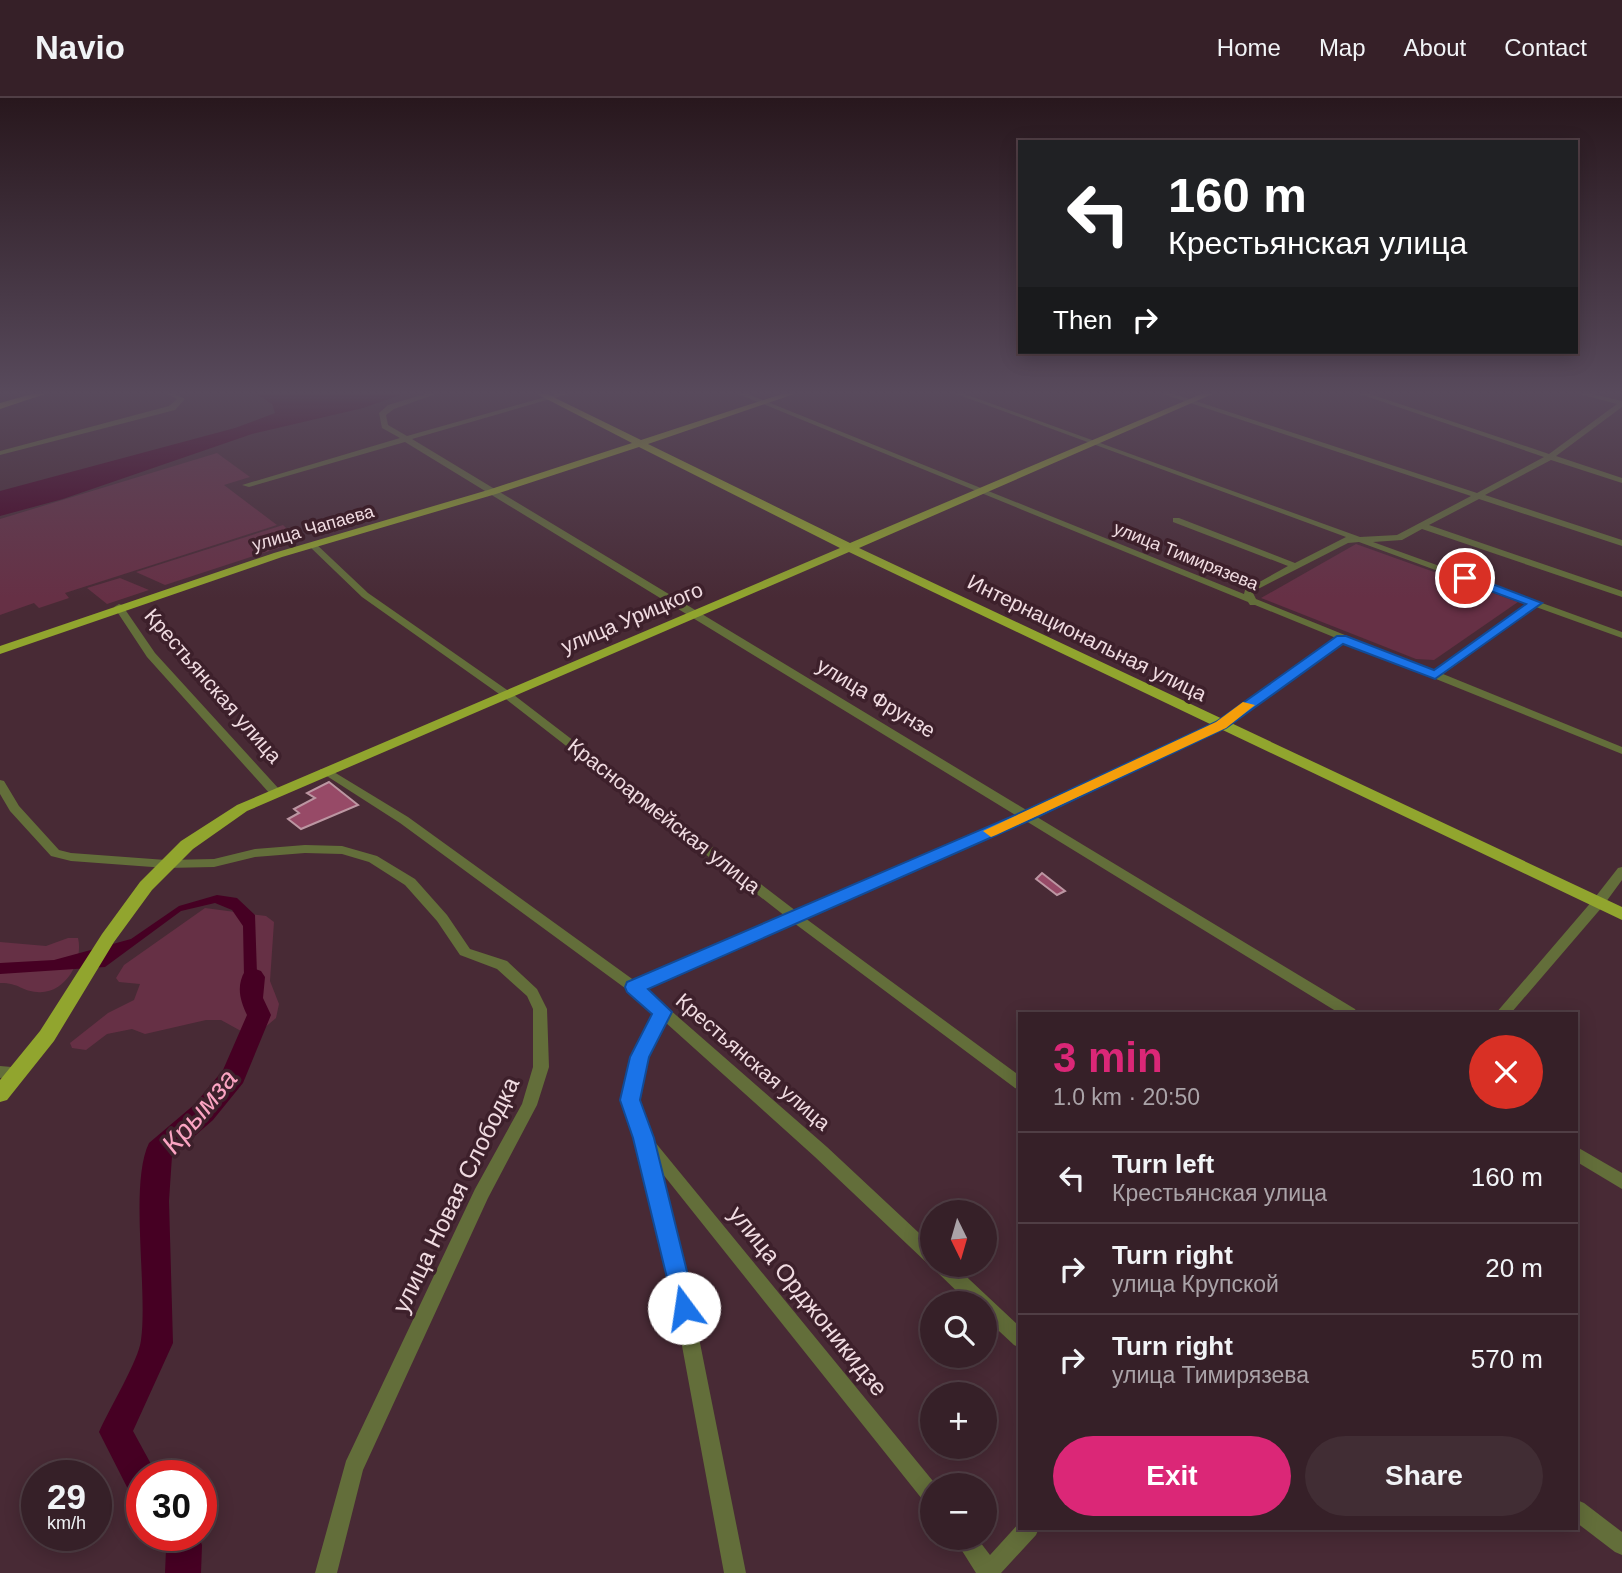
<!DOCTYPE html>
<meta charset="utf-8">
<style>
body{margin:0;font-family:Arial,sans-serif;background:#412d34;color:#f1f3f6;height:100vh;display:flex;flex-direction:column;font-size:26px;white-space:nowrap}
*{box-sizing:border-box;margin:0}
p{font-size:23px;color:#aaa3a8}
.icon{flex:none;width:38px;height:38px;fill:none;stroke:currentColor;stroke-width:2;stroke-linecap:round;stroke-linejoin:round}
.map{position:relative;flex:1;overflow:hidden}
.drawer{position:absolute;left:1018px;top:914px;width:560px;height:518px;display:flex;flex-direction:column;background:#362028;border-radius:0px;box-shadow:0 4px 18px #0003,0 0 0 2px #503e45}
.drawer>*{flex:none}
.hud{position:absolute;left:1018px;top:42px;width:560px;height:214px;border-radius:0px;box-shadow:0 4px 18px #0003,0 0 0 2px #503e45;background:#202124;color:#fff;overflow:hidden}
.needle{width:46px;rotate:175deg}
.buttons{position:absolute;left:920px;top:1102px;display:grid;gap:14px}
.buttons a{display:grid;place-items:center;width:77px;height:77px;border-radius:50%;background:#362028;box-shadow:0 4px 18px #0003,0 0 0 2px #503e45;font-size:35px}
.speed{position:absolute;left:21px;top:1362px;display:flex;gap:14px;font-size:35px;font-weight:700;text-align:center}
.speed>*{display:grid;place-content:center;width:91px;height:91px;border-radius:50%;background:#362028;box-shadow:0 4px 18px #0003,0 0 0 2px #503e45;line-height:1}
.speed small{font-size:18px;font-weight:400}
.speed .limit{border:10px solid #d22;background:#fff;color:#111}
.pin{position:absolute;display:grid;place-items:center;width:60px;height:60px;color:#fff;margin:-30px;border:4px solid #fff;border-radius:50%;box-shadow:0 2px 7px #0007}
.me{position:absolute;width:77px;margin:-38px;rotate:346deg;stroke-linejoin:round;filter:drop-shadow(0 0 5px #0008)}
.turn{display:flex;align-items:center;gap:24px;height:147px;padding:0 35px;font-size:32px}
.turn .icon{width:91px;height:91px;stroke-width:2.5}
.turn b{display:block;font-size:49px;line-height:60px}
.then{display:flex;align-items:center;height:66px;padding:0 35px;background:#0003;gap:14px;font-size:26px}
.round{display:grid;place-items:center;flex:none;width:74px;height:74px;border-radius:37px;background:#412d34}
.overview{display:flex;align-items:center;justify-content:space-between;height:119px;padding:0 35px}
h1{font-size:42px;font-weight:700;line-height:52px;color:#db2777}
.action{display:flex;gap:14px;margin-top:auto;padding:14px 35px}
.action a{flex:1;height:80px;border-radius:42px;background:#db2777;color:#fff;font-size:28px;font-weight:700;line-height:80px;text-align:center}
.action a+a{background:#412d34;color:#f1f3f6}
ul{padding:0;list-style:none}
li{display:flex;align-items:center;gap:21px;height:91px;padding:0 35px;border-top:2px solid #503e45}
li div{flex:1}
li b{display:block;font-size:26px}
li em{font-style:normal}
header{display:flex;align-items:center;gap:42px;box-sizing:border-box;height:98px;padding:0 35px;background:#362028;border-bottom:2px solid #503e45}
header strong{font-size:33px}
nav{display:flex;gap:38px;margin-inline-start:auto;font-size:24px}
.map>svg:first-child{display:block}
</style>
<header>
<strong>Navio</strong>
<nav><a>Home</a><a>Map</a><a>About</a><a>Contact</a></nav>
</header>
<div class="map">
<svg width="1622" height="1475" viewBox="0 0 1622 1475">
<rect width="100%" height="100%" fill="#482a35"/>
<g fill="#663045">
<path d="M217,355L250,379L224,387L277,427L65,495L69,500L39,510L34,505L0,517V421Z"/>
<path d="M283,427L300,443L165,487L136,474Z"/>
<path d="M1356,446L1518,504L1434,562L1416,561L1261,500Z"/>
<path d="M120,480L149,492L107,506L87,490Z"/>
<path d="M205,810L266,818L274,824L270,883L279,906L276,920L263,931L241,933L221,922H206L145,936L132,931L107,936L86,952L72,950L70,945L108,915L134,902L140,886L119,884L116,880L124,867Z"/>
<path d="M68,840H78C84,864 64,897 37,894C21,893 20,885 0,885V844L46,848Z"/>
</g>
<g fill="#460023">
<path d="M253,294H409L363,310L252,336L63,401L0,418V393L235,330L275,315L272,306Z"/>
<path d="M217,797L237,800L255,817L257,876L262,902L250,907L244,878L243,828L232,812L215,805L181,813L105,869L0,876V865L54,862L131,841L179,808Z"/>
</g>
<g fill="none" stroke-linecap="round" stroke-linejoin="round">
<g fill="#460023" fill-rule="evenodd">
<path d="M253,870L261,873L265,879L263,900L271,917L243,985L213,1022L172,1058L169,1103L173,1245L133,1333L157,1377H142V1400L130,1395L99,1334C109,1311 139,1262 141,1242C148,1191 129,1086 149,1045L195,1006L223,972L247,917C240,902 236,888 245,873Z"/>
<path d="M159,1437H198L202,1447L201,1475H165L166,1452Z"/>
</g>
</g>
<g fill="#974a67" stroke="#bc96a2" stroke-width="2">
<path d="M329,684L358,707L301,731L288,721L299,715L294,711L315,700L307,695Z"/>
<path d="M1042,775L1065,793L1057,797L1036,781Z"/>
</g>
<g fill="none" stroke-linecap="round" stroke-linejoin="round">
<g fill="#636e3a" fill-rule="evenodd">
<path d="M164,294H171L185,301L175,312L0,357V353L169,308L177,301Z"/>
<path d="M432,294H441L394,311L386,317L388,327L407,338L563,294H572L571,295L412,341L1028,713L1217,625L1336,540L1255,507H1250L1248,504L736,295L735,294H743L1244,496L1245,492L1288,468L1173,424V420H1179L1295,465L1346,439L951,294H959L1360,439L1397,437L1471,398L1160,295L1159,294H1168L1477,395L1544,359L1357,295L1356,294H1364L1549,356L1617,306L1576,295L1575,294H1584L1622,303V309L1556,358L1622,380V385L1551,362L1485,397L1622,442V448L1479,401L1429,427L1622,493V499L1422,431L1402,442L1373,444L1622,534V540L1536,509L1443,576L1622,649V656L1344,544L1225,629L1037,719L1355,911L1357,915H1339L1026,723L805,820L1020,978V992L1015,990L794,825L645,890L827,1049L933,1148V1167L927,1165L815,1059L665,924L646,959L638,1002L650,1038L937,1388H933V1409L926,1406L658,1070L693,1210L746,1475H724L675,1210L635,1040L622,1002L632,959L655,916L629,893L400,725L319,673L321,671H329L408,719L635,883L785,818L502,598L362,499L308,447L315,445L368,495L510,594L796,813L1017,718L405,344L249,389L242,387L400,340L382,330L379,315L388,307ZM1359,444L1528,506L1434,573L1256,501L1253,495L1258,491L1348,445Z"/>
<path d="M119,506L122,507L155,555L279,691L281,694L279,697H271L147,559L114,509Z"/>
<path d="M0,682L4,683L19,708L59,752L71,755L166,762L214,761L255,751L305,747L342,748L377,758L415,781L447,817L470,851L507,863L537,891L547,911L549,969L537,1007L488,1100L363,1372L337,1475H315L346,1363L475,1091L522,1006L533,969V911L527,898L497,871L460,857L437,823L405,787L369,764L342,756L305,755L255,759L214,769L166,770L71,763L51,758L10,713L0,696Z"/>
<path d="M1622,769V782L1603,808L1511,915H1496L1593,802L1618,770Z"/>
<path d="M0,968L23,970L26,974L23,978L0,980Z"/>
<path d="M1577,1049L1622,1075V1091L1577,1064Z"/>
<path d="M933,1167H954L1020,1229V1250L1014,1247L985,1220V1206H970L936,1173Z"/>
<path d="M1577,1402L1584,1405L1622,1434V1457L1615,1454L1577,1425Z"/>
<path d="M1020,1424V1430H1039L1036,1437L1001,1475H976L954,1440H977L990,1457Z"/>
</g>
<g fill="#91a52e" fill-rule="evenodd">
<path d="M39,294H51L0,311V305Z"/>
<path d="M533,294H543L641,342L788,294H800L648,346L850,445L1206,294H1217L859,450L1622,809V822L849,454L247,713L193,751L152,792L114,844L54,943L7,1002L0,1004V982L40,933L102,836L140,784L181,743L237,707L840,450L639,349L496,396L282,459L0,556V548L274,455L488,392L632,345Z"/>
</g>
</g>
<linearGradient id="sky" x2="0" y2="1"><stop stop-color="#28171d"/><stop offset="0.59" stop-color="#584a5c"/><stop offset="1" stop-color="#584a5c" stop-opacity="0"/></linearGradient>
<rect width="1622" height="500" fill="url(#sky)"/>
<path fill="#1a73e8" stroke="#114b97" stroke-width="2" d="M1461,477H1469L1542,505L1435,581L1343,546L1226,630L1033,721L648,891L672,914L649,959L640,1002L654,1040L696,1210L692,1217L684,1221L676,1217L633,1040L620,1002L630,959L652,916L627,894L625,889L627,884L1022,714L1216,624L1337,538H1346L1434,572L1526,506L1461,482Z"/>
<path fill="#f59e0b" d="M1243,604L1255,607L1226,630L996,737L991,739L983,733L1216,624Z"/>
<g text-anchor="middle" stroke-width="7" stroke-linejoin="round" paint-order="stroke">
<g font-size="18" fill="#f0dbe1" stroke="#3d202b">
<text transform="translate(313 430) rotate(-16)" y="6">улица Чапаева</text>
<text transform="translate(1186 458) rotate(22)" y="6">улица Тимирязева</text>
</g>
<g font-size="21" fill="#f0dbe1" stroke="#3d202b">
<text transform="translate(632 520) rotate(-23)" y="7">улица Урицкого</text>
<text transform="translate(1087 540) rotate(26)" y="7">Интернациональная улица</text>
<text transform="translate(213 588) rotate(49)" y="7">Крестьянская улица</text>
<text transform="translate(876 600) rotate(31)" y="7">улица Фрунзе</text>
<text transform="translate(664 718) rotate(38)" y="7">Красноармейская улица</text>
<text transform="translate(753 964) rotate(41)" y="7">Крестьянская улица</text>
</g>
<g font-size="24" fill="#f0dbe1" stroke="#3d202b">
<text transform="translate(456 1097) rotate(-64)" y="8">улица Новая Слободка</text>
<text transform="translate(808 1203) rotate(51)" y="8">улица Орджоникидзе</text>
</g>
<g font-size="28" font-style="italic" fill="#fba4c2" stroke="#3d202b">
<text transform="translate(199 1013) rotate(-50)" y="10">Крымза</text>
</g>
</g>
</svg>
<div class="buttons">
<a><svg class="needle" viewBox="-14 -14 28 28"><path d="M0-13l5 13h-10z" fill="#e53935"/><path d="M0 13l5-13h-10z" fill="#aaa3a8"/></svg></a>
<a><svg class="icon" aria-label="search" viewBox="0 0 24 24"><circle cx="10" cy="10" r="6"/><path d="M15 15l6 6"/></svg></a>
<a>+</a>
<a>−</a>
</div>
<div class="speed"><div>29<small>km/h</small></div><div class="limit">30</div></div>
<div class="pin" style="left:1465px;top:480px;background:#d93025"><svg class="icon" aria-label="arrive" viewBox="0 0 24 24"><path d="M6 21V4h12l-3 4 3 4H6"/></svg></div>
<svg class="me" style="left:684px;top:1210px" viewBox="-20 -20 40 40"><circle r="19" fill="#fff"/><path d="M0-13L10 11 0 6-10 11z" fill="#1a73e8"/></svg>
<div class="hud">
<div class="turn"><svg class="icon" aria-label="left" viewBox="0 0 24 24"><path d="M17 20v-9H6M10 6l-5 5 5 5"/></svg><div><b>160 m</b>Крестьянская улица</div></div>
<div class="then">Then<svg class="icon" aria-label="right" viewBox="0 0 24 24"><path d="M7 20v-9h11M14 6l5 5-5 5"/></svg></div>
</div>
<section class="drawer">
<div class="overview"><div><h1>3 min</h1><p>1.0 km · 20:50</p></div><a class="round" style="background:#d93025;color:#fff"><svg class="icon" aria-label="close" viewBox="0 0 24 24"><path d="M6 6l12 12M18 6L6 18"/></svg></a></div>
<ul>
<li><svg class="icon" aria-label="left" viewBox="0 0 24 24"><path d="M17 20v-9H6M10 6l-5 5 5 5"/></svg><div><b>Turn left</b><p>Крестьянская улица</p></div><em>160 m</em></li>
<li><svg class="icon" aria-label="right" viewBox="0 0 24 24"><path d="M7 20v-9h11M14 6l5 5-5 5"/></svg><div><b>Turn right</b><p>улица Крупской</p></div><em>20 m</em></li>
<li><svg class="icon" aria-label="right" viewBox="0 0 24 24"><path d="M7 20v-9h11M14 6l5 5-5 5"/></svg><div><b>Turn right</b><p>улица Тимирязева</p></div><em>570 m</em></li>
</ul>
<div class="action"><a>Exit</a><a>Share</a></div>
</section>
</div>
